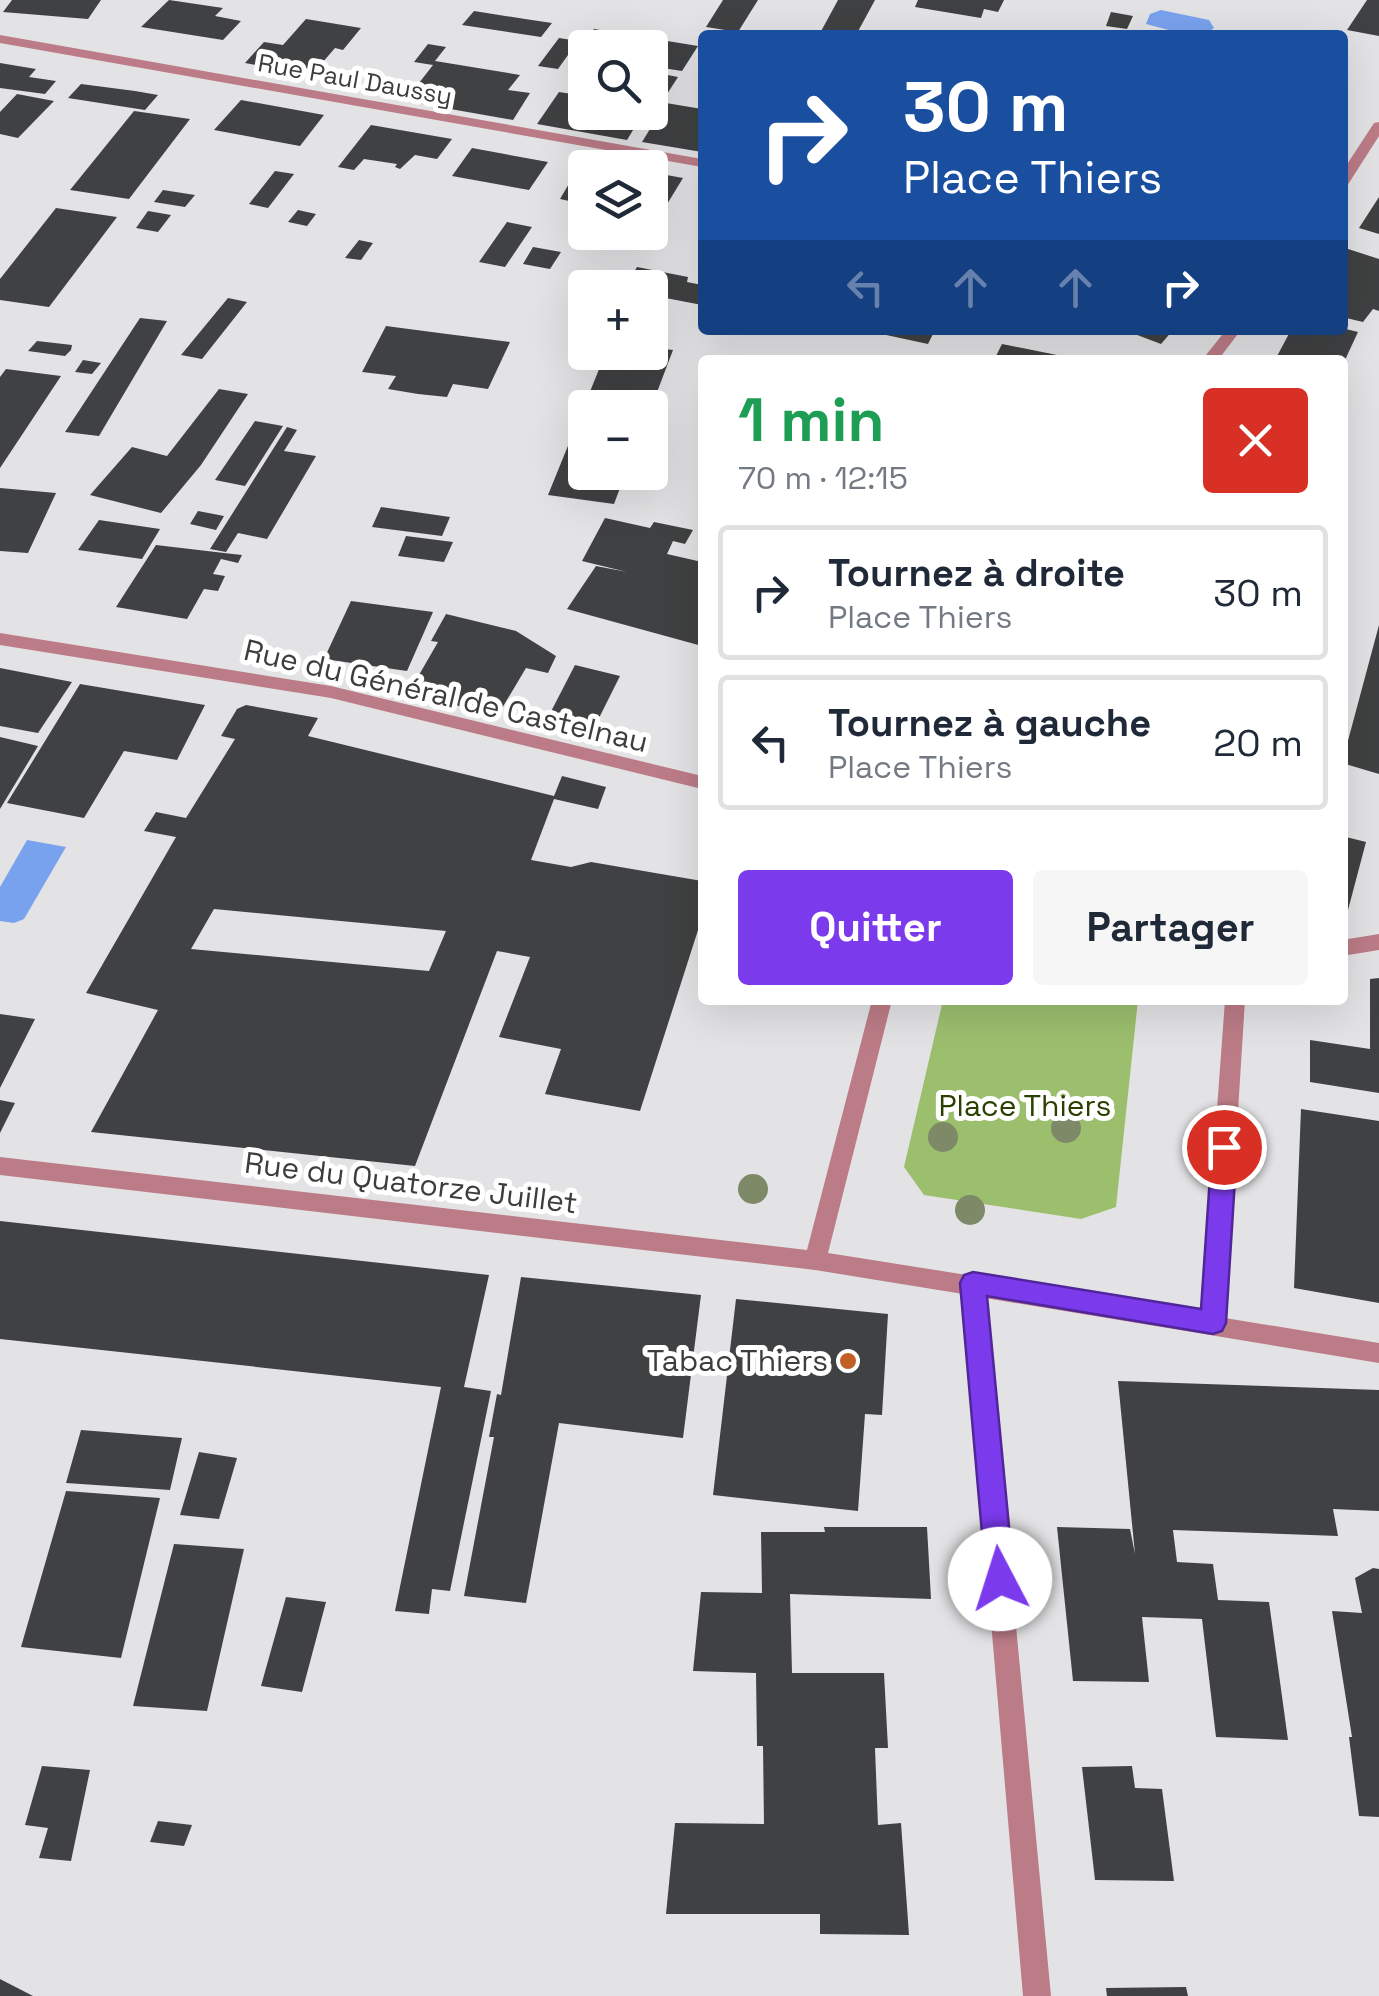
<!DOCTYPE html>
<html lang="fr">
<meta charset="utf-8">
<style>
body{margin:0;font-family:"Space Grotesk",sans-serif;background:#f6f6f7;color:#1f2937;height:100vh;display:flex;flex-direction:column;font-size:38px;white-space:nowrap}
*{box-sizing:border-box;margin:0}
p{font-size:32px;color:#747a83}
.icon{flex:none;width:55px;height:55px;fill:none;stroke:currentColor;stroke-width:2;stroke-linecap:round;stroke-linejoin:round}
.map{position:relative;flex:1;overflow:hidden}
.details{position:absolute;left:698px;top:355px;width:650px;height:650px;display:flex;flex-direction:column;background:#fff;border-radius:10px;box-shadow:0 10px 40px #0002}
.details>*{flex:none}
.guide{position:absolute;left:698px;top:30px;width:650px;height:305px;border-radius:10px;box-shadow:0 10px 40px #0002;background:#1a4fa0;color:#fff;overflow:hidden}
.controls{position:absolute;left:568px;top:30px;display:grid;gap:20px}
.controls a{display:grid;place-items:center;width:100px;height:100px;border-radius:10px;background:#fff;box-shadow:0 10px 40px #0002;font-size:50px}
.pin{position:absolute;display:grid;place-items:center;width:85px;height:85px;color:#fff;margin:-42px;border:5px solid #fff;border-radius:50%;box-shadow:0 2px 10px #0007}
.me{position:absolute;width:110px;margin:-55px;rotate:355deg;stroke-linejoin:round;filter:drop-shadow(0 0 8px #0008)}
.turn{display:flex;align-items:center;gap:35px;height:210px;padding:0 40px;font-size:45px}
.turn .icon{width:130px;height:130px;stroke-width:2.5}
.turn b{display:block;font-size:70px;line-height:85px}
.lanes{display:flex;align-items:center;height:95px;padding:0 40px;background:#0003;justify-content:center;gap:50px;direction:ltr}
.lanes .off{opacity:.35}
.round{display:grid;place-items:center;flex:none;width:105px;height:105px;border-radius:10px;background:#f6f6f7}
.summary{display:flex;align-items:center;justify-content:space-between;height:170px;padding:0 40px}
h1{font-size:60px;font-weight:700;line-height:75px;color:#1e9e55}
.primary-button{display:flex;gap:20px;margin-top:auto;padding:20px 40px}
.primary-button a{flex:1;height:115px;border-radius:10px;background:#7c3aed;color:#fff;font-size:40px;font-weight:700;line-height:115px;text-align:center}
.primary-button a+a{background:#f6f6f7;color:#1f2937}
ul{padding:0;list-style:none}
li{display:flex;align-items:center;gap:30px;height:135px;margin:0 20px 15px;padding:0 20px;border:5px solid #e0e1e3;border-radius:10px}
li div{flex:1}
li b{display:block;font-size:38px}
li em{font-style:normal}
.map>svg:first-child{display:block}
</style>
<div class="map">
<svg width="1379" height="1996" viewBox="0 0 1379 1996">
<rect width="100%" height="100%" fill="#e3e3e5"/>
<path fill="#9cbf6e" d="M943,1000H1138L1116,1207L1081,1219L924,1195L904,1167Z"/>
<g fill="#79a2ee">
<path d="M1161,10L1209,20L1214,28L1204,35H1188L1146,24L1150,14Z"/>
<path d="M27,840L66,847L24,919L14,923L0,921V887Z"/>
</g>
<g fill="#404142" fill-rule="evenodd">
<path d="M12,0H101L88,19L3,12Z"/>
<path d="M169,0L223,8L215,16L241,21L223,40L141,27Z"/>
<path d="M723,0H758L738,32L706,27Z"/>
<path d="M838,0H875L856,35H819Z"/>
<path d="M918,0H1004L998,12L984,9L981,18L915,7Z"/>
<path d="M1367,0H1379V36L1347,30Z"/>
<path d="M474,11L525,19L552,23L541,37L462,25Z"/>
<path d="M1111,12L1133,16L1127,29L1106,26Z"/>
<path d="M306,19L361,28L343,50L335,48L316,70L270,62L266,67L245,63L264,42L283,45Z"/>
<path d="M594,29L698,46L682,71L650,66V48H585V56L576,54Z"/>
<path d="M559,38L578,41L558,69L538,66Z"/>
<path d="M428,44L446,47L435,61L520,75L508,90L530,93L513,120L405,101L433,65L414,62Z"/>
<path d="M0,63L36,69L29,77L56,81L45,94L0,88Z"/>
<path d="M657,73L678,77L660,105L650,103V85Z"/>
<path d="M81,84L135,91L158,95L145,110L68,98Z"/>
<path d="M559,92L585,96V112H644L627,140L537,124Z"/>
<path d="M17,94L54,101L18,138L0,134V112Z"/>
<path d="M241,100L324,115L300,146L214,130Z"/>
<path d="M666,103L702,109V152L642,142Z"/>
<path d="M134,111L190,119L129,199L70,190Z"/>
<path d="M371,125L452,139L437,159L415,155L400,169L395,167L397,164L364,159L354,170L338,167Z"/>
<path d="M472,148L548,162L529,190L452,176Z"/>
<path d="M583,160L613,168H585L583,204L560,199Z"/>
<path d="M275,171L294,174L268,208L249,204Z"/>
<path d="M650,172L683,178L658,219L650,217Z"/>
<path d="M163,190L195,195L185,207L154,202Z"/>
<path d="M1379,197V234L1359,228Z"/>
<path d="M56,208L117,217L49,307L0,300V279Z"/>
<path d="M298,210L316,214L307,226L288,222Z"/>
<path d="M148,211L171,215L158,232L136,228Z"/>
<path d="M507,222L532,227L505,267L479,262Z"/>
<path d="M359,240L373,243L361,260L345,258Z"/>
<path d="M533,247L561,252L550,269L523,264Z"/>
<path d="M1342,247L1379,259V311L1373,309L1363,322L1342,317Z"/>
<path d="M637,267L688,277L687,282L702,285V305L650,295V288H625Z"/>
<path d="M228,298L247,302L202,359L181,355Z"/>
<path d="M140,318L167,321L99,436L65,432Z"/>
<path d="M386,326L447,334L510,342L488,389L453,384L447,397L418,394L388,389L396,376L362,372Z"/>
<path d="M1342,328L1358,332L1345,360H1275L1291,330Z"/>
<path d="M863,330H935L928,344Z"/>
<path d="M1124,330H1173L1161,344Z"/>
<path d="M37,341L72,345L71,350L65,356L28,351Z"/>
<path d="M1002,344L1072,358V360H994Z"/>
<path d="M650,347L673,350L651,408H585V472H626L614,504L548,495L604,357L609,352H650Z"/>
<path d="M83,360L101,363L92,374L75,372Z"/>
<path d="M6,369L61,376L0,468V377Z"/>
<path d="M219,389L248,394L201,465L161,513L90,495L132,447L167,456Z"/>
<path d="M255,421L283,426L245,486L215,480Z"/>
<path d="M287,427L297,430L284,451L316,456L267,539L238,533L226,552L210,549Z"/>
<path d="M0,488L56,493L28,553L0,551Z"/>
<path d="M381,507L450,517L442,536L372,527Z"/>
<path d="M198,511L224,516L216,530L190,524Z"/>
<path d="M605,518L650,528L654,522L693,530L685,544L673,541L667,554L702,562V646L567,609L596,566L627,572L582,561Z"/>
<path d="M99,520L160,529L142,559L78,550Z"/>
<path d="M406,536L453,542L444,562L398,556Z"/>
<path d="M156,545L224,553L242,555L238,563L221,559L213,574L225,576L218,591L204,589L187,619L116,607Z"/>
<path d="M351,601L433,612L407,671L324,659Z"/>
<path d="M446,614L516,631L556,656L548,673L526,668L498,715L408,694L438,642L431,641Z"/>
<path d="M1379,625V774L1342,763Z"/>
<path d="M575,665L620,676L589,738L543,727Z"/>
<path d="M0,668L72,682L38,733L0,726Z"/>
<path d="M80,684L205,705L177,760L124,751L84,818L7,803Z"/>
<path d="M246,705L318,718L308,736L554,796L562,776L606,787L598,809L554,799L531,860L571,867L591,862L702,881V928L699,927L640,1111L545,1094L561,1049L499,1037L530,957L497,951L415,1166L91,1132L158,1010L86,993L176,837L144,831L156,812L186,818L235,739L221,736L237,709ZM214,909L446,931L429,971L191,949Z"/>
<path d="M0,737L38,746L0,809Z"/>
<path d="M1342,836L1366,842L1348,910L1342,911Z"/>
<path d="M1379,978V1093L1310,1082V1040L1370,1049V979Z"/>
<path d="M0,1014L35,1019L0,1088Z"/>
<path d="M0,1100L15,1103L0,1133Z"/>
<path d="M1301,1109L1379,1121V1303L1294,1288Z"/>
<path d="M0,1221L489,1275L464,1387L491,1391L450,1591L432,1589L429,1614L395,1611L441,1387L0,1339Z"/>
<path d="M521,1277L701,1295L683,1438L559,1423L526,1603L464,1596L494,1437H489L497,1394L501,1395Z"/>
<path d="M736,1299L888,1314L882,1415L865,1414L858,1511L713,1495Z"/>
<path d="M1118,1381L1379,1390V1511L1333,1509L1338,1536L1173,1530L1177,1562L1213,1564L1218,1600L1269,1602L1288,1740L1216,1737L1202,1619L1142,1617L1149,1682L1073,1681L1057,1527L1130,1529L1135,1554Z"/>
<path d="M81,1430L182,1438L170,1490L66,1483Z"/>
<path d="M199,1452L237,1458L219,1519L180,1515Z"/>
<path d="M66,1491L160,1498L121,1658L21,1647Z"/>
<path d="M824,1527H927L931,1599L790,1594L792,1673H884L888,1748H875L878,1825L901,1823L909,1935L820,1934V1914H666L675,1823L764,1824L763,1746H757L756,1673L693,1671L701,1592L762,1593L761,1532H825Z"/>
<path d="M174,1544L244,1549L207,1711L133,1706Z"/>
<path d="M1373,1568L1379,1569V1817L1359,1816L1349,1737H1352L1332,1611L1362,1613L1355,1578Z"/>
<path d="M286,1597L326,1602L302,1692L261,1686Z"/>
<path d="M42,1766L90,1770L71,1861L39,1858L48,1828L25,1825Z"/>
<path d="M1132,1766L1135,1788L1162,1789L1174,1881L1095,1880L1082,1767Z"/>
<path d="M158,1821L192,1825L184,1846L150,1842Z"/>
<path d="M0,1979L33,1996H0Z"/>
<path d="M1186,1987L1188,1996H1107L1106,1988Z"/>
</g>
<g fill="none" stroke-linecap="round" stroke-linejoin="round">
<g fill="#bc7c87" fill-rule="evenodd">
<path d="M0,35L702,159V167L0,43Z"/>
<path d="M1379,122V136L1347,186L1342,187V172L1374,123Z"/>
<path d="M1226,330H1241L1218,360H1202Z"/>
<path d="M0,633L331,686L702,776V789L331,698L0,645Z"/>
<path d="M1379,934V950L1342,956V940Z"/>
<path d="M872,1000H892L828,1253L967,1275L973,1273L982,1278L1202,1314L1225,1000H1245L1225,1318L1379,1343V1363L985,1298L1051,1996H1023L963,1294L815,1270L0,1175V1157L807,1250Z"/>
</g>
</g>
<g fill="#7d8967">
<circle cx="1066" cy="1128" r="15"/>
<circle cx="943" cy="1137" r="15"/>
<circle cx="753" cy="1189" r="15"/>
<circle cx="970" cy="1210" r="15"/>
</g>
<path fill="#7c3aed" stroke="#51269a" stroke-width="2.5" d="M1224,1137L1233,1140L1237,1147L1226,1323L1222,1331L1213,1334L987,1296L1014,1579L1010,1588L1000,1592L990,1588L986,1579L960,1283L964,1275L973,1272L1201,1309L1212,1147L1216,1140Z"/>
<circle fill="#c25f26" stroke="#fff" stroke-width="4" cx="848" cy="1361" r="10"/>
<g text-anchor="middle" stroke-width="10" stroke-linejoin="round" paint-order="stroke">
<g font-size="25" fill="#3d3d3d" stroke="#fff">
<text transform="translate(355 79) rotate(10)" y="9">Rue Paul Daussy</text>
</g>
<g font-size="30" fill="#3d3d3d" stroke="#fff">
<text transform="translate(446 696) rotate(13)" y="10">Rue du Général de Castelnau</text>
<text transform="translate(411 1183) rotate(7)" y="10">Rue du Quatorze Juillet</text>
</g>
<g font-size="30" fill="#2a3f00" stroke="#fff">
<text x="1025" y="1116">Place Thiers</text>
</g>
<g font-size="30" fill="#3d3d3d" stroke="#fff" text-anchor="end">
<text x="828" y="1371">Tabac Thiers</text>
</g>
</g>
</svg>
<div class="controls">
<a><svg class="icon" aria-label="search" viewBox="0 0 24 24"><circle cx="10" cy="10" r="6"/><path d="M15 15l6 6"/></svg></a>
<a><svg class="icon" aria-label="layers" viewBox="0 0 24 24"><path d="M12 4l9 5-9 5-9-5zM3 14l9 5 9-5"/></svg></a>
<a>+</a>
<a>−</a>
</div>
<div class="pin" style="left:1224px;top:1147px;background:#d93025"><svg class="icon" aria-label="arrive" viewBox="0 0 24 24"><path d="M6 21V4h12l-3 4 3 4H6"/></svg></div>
<svg class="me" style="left:1000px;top:1579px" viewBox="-20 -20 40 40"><circle r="19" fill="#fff"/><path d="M0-13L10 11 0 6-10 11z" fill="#7c3aed"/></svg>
<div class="guide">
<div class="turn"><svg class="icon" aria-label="right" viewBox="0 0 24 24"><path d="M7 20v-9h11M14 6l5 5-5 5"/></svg><div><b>30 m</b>Place Thiers</div></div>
<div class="lanes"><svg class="icon off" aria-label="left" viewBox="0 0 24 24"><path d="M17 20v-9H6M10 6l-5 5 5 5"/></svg><svg class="icon off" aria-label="ahead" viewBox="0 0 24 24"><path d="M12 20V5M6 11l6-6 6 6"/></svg><svg class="icon off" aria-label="ahead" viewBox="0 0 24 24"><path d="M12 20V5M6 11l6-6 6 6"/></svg><svg class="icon" aria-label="right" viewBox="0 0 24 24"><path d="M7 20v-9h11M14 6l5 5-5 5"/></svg></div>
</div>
<section class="details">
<div class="summary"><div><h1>1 min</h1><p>70 m · 12:15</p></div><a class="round" style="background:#d93025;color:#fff"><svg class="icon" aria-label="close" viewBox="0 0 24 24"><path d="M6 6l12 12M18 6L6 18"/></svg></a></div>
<ul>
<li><svg class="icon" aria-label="right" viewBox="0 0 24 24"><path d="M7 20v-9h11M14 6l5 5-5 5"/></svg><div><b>Tournez à droite</b><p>Place Thiers</p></div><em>30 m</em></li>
<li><svg class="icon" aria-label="left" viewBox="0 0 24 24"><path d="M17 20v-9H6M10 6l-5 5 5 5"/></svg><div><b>Tournez à gauche</b><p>Place Thiers</p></div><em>20 m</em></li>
</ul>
<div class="primary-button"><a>Quitter</a><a>Partager</a></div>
</section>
</div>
